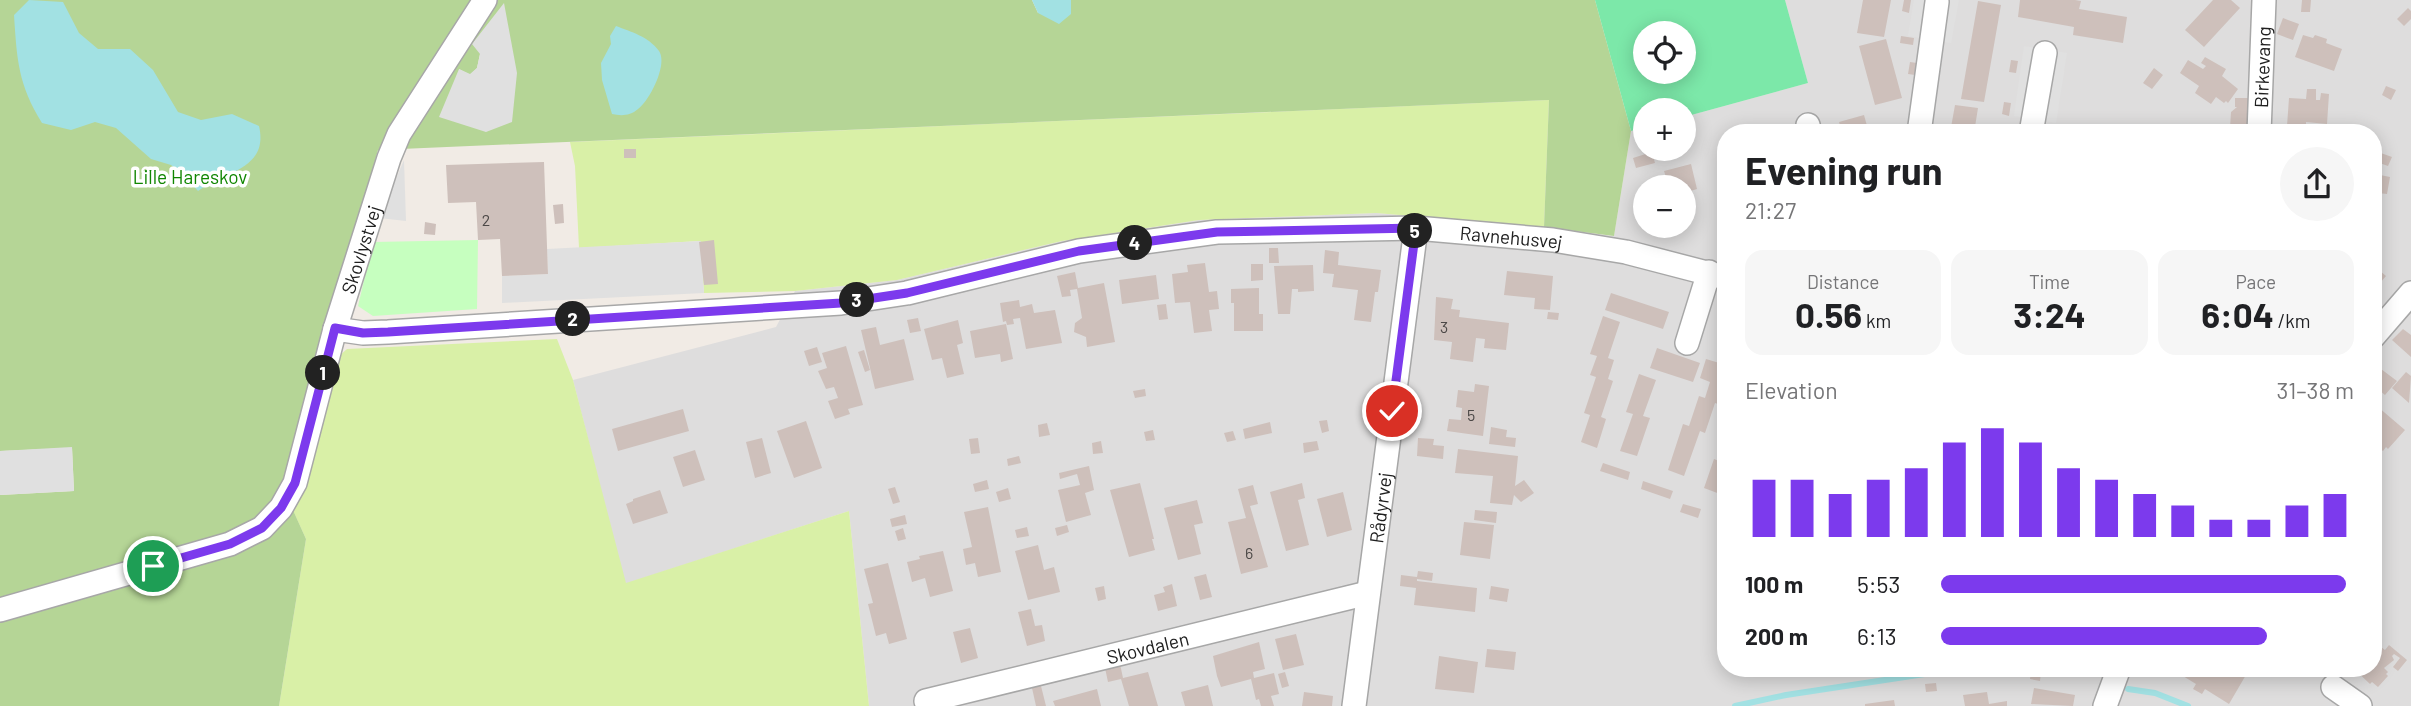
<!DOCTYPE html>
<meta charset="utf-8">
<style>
body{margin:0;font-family:Barlow,sans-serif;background:#f6f6f6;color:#202124;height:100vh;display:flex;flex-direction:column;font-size:26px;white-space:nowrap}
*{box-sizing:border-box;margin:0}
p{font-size:23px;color:#757577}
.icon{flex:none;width:38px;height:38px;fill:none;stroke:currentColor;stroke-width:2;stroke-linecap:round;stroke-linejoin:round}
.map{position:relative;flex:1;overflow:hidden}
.sheet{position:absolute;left:1717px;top:124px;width:665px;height:553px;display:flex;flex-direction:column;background:#fff;border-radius:28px;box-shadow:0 4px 18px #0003}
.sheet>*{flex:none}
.fabs{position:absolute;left:1633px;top:21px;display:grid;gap:14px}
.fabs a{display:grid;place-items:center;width:63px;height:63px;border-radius:50%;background:#fff;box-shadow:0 4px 18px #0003;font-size:35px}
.pin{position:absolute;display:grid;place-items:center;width:60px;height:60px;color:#fff;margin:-30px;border:4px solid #fff;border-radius:50%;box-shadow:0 2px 7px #0007}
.km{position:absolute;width:35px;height:35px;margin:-18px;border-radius:50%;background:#222;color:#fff;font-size:19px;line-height:35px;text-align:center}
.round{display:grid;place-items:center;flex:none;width:74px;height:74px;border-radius:37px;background:#f6f6f6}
.overview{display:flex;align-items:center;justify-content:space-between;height:119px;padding:0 28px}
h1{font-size:38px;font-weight:700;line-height:52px}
.metrics{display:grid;grid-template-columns:repeat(3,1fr);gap:10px;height:119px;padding:7px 28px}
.metrics div{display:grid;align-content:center;border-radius:18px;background:#f6f6f6;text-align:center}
.metrics b{font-size:35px;font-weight:700}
.metrics small{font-size:19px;font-weight:400}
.metrics p{font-size:19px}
.chart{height:196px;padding:14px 28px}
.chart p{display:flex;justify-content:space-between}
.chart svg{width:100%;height:126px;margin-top:7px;stroke:#7c3aed;stroke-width:6}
ul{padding:0 28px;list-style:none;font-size:23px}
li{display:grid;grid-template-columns:112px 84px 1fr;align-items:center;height:52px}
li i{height:18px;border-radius:9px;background:#7c3aed}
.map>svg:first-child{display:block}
.residential{fill:#dedddd;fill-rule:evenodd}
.grass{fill:#d9f0a7}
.forest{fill:#b5d596;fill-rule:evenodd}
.park{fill:#c6ffbf}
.pitch{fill:#7ce8a9;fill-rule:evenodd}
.parking{fill:#e0e0e0}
.water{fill:#a2e1e3}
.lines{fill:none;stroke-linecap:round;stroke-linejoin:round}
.stream{stroke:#a2e1e3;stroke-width:6}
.building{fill:#cec0bb}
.minor-casing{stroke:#a7a7a7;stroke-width:26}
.minor{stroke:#fff;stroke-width:23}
.route-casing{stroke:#fff;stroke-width:14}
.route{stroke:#7c3aed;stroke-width:9}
.labels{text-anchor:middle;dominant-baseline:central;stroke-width:7;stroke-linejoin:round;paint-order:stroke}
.number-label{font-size:16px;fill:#4c4847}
.street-label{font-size:19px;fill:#202020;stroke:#fff}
.park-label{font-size:19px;fill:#108601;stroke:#fff}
</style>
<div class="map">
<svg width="2411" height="706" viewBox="0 0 2411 706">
<rect width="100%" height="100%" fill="#f1ebe5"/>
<path class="residential" d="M1785 0H2411V706H869L849 511 625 584 573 380 776 327 795 291 897 280 1062 241 1199 220 1376 213 1544 227 1614 236 1631 131 1645 127V149H1684V117L1808 83ZM1726 133H2373V668H1726ZM1645 187H1684V226H1645Z"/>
<path class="grass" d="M1549 100 1544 227 1376 213 1199 220 1062 241 897 280 795 291 704 293 700 241 579 248 575 166 570 142Z
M557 339 573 380 626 583 849 511 869 706H279L306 539 291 506 338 357 347 349Z"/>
<path class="forest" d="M0 0H1032L1038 13 1071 14V0H1595L1631 131 1614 236 1544 227 1549 100 378 150 283 488 306 539 279 706H0V495L74 491 72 448 0 451ZM480 54 486 132 459 69 470 75 477 68Z"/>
<path class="park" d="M478 240 477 309 373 316 358 306 373 242Z"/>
<path class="pitch" d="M1595 0H1785L1808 83 1684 117V110H1645V127L1631 131ZM1645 33H1684V72H1645Z"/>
<path class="parking" d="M1914 0H1959L1951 43 1908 36Z
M504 3 517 73 512 122 486 132 439 117 459 69 470 74 477 68 480 54 472 44Z
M2024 46 2067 53 2056 123 2014 116Z
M404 160 406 221 379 218Z
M701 241 704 293 502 303V276L548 274 547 249Z
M72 447 74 491 0 495V451Z"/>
<path class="water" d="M29 0 63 2 79 33 98 49H130L153 70 178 112 201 120 232 114 259 126C269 169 225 172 198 191L183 174 171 165 151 159 116 128 95 122 71 130 42 123C18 84 17 60 14 15Z
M1032 0H1071V14L1059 24 1038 13Z
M616 26C631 32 648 36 659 51 668 64 650 100 638 109 630 116 621 116 612 114L602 80 601 63 611 44 610 36Z"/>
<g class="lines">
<path class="stream" d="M2079 668 2090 673
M2128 689 2155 693 2188 706
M1735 706 1786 695 1964 668"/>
</g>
<path class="building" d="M1863 0H1891L1884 37 1857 33Z
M1904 0H1911L1909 13 1902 11Z
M2020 0H2075L2081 1 2079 9 2127 17 2123 43 2073 35 2074 27 2018 17Z
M2213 0H2231L2240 8 2204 47 2185 30Z
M2302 0H2311L2310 12H2301Z
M1978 1 2001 5 1984 102 1961 99Z
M2408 8 2411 11V19L2404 26 2397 19Z
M2283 18 2299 24 2293 40 2277 34Z
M2303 35 2313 38 2315 35 2327 39 2326 43 2342 49 2334 71 2295 57Z
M1901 36 1914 38 1913 45 1900 43Z
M1886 39 1902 98 1875 105 1859 46Z
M2205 57 2226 69 2222 76 2238 89 2228 103 2226 101 2224 103 2216 97 2211 104 2195 93 2199 86 2180 73 2188 60 2203 69 2206 66 2201 63Z
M2011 60 2018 61 2016 73 2009 72Z
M1910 62 1917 63 1915 75 1908 74Z
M2154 68 2163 75 2152 89 2143 83Z
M2386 86 2396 90 2391 100 2382 95Z
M2307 89H2316V100H2320L2321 93 2329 94 2327 124 2306 122V128L2287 126 2289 98 2306 99Z
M2235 98H2249L2248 133H2219V129L2230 128 2231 112 2237 107H2235Z
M2004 102 2011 103 2009 116 2002 114Z
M1955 105 1978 108 1974 133H1950Z
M1864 115 1869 133H1842L1839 122Z
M624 149H636V158H624Z
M1652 152 1655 163 1636 168 1633 158Z
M2378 152 2392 157 2388 166 2374 161Z
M544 162 548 274 502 276 500 239 478 240 476 202 448 203 446 165Z
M1691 164 1697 189 1684 193V187H1669L1664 171Z
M2380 175 2390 177 2387 194 2378 193Z
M563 204 564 223 555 224 553 205Z
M425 222 436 224 435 235 424 234Z
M714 240 718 284 704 285 699 242Z
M1269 248H1278L1279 263H1269Z
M1325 250 1339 252 1338 265 1381 270 1378 292H1375L1371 322 1354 320 1358 290 1332 287 1334 274 1323 273Z
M2373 260 2381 267 2379 270 2386 276 2373 291Z
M1205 263 1209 292 1217 291 1219 309 1209 310 1212 331 1194 333 1190 302 1175 303 1172 274 1188 272 1187 265Z
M1251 264H1263V280L1251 281Z
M1313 265 1314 291 1298 292V289H1292L1290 314H1278L1274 266Z
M1507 271 1553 276 1550 310 1534 309 1535 298 1504 295Z
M1075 272 1078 288 1104 283 1115 342 1087 347 1086 337 1074 332 1075 323 1082 318 1077 289 1070 290 1071 296 1062 297 1057 276Z
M1156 275 1159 299 1122 304 1119 280Z
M1259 288V314H1263V331H1234V303H1231V289Z
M1611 293 1669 312 1663 329 1605 310Z
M1436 297 1453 299 1451 309 1460 310 1459 317 1509 323 1506 350 1484 348 1485 339 1476 338 1473 362 1450 359 1452 342 1434 340Z
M1019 300 1020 307 1032 304 1034 313 1055 310 1062 343 1026 349 1020 318 1013 319 1014 324 1007 325 1006 321 1003 322 1000 303Z
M1166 304 1168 319 1159 320 1157 305Z
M1548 312 1559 313 1558 320 1547 319Z
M1603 316 1620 322 1608 358 1614 360 1608 379 1613 381 1601 417 1606 419 1597 448 1581 442 1590 415 1584 413 1596 377 1590 375 1597 356 1590 354Z
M918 318 921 331 910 333 907 320Z
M958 320 963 343 957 345 964 374 947 378 942 358 932 360 924 329Z
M1006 324 1013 359 1001 362 1000 354 975 358 970 331Z
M876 327 880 345 904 339 914 380 875 389 861 330Z
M2403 329 2411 335V357L2392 340Z
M846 346 863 405 848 409 850 414 835 419 828 401 838 398 834 387 826 389 818 371 827 368 822 353Z
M817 347 822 362 809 366 804 351Z
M1657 348 1700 363 1693 382 1650 368Z
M864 350 870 370 865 372 858 352Z
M1706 359 1726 365 1723 385 1726 386V392L1721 405 1715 403 1705 433 1700 431 1684 476 1668 470 1683 424 1689 426 1699 396 1705 398 1710 382 1700 378Z
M2381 369 2397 381 2385 395 2373 385V379Z
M2406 372 2411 376 2409 403 2392 388Z
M1639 374 1656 380 1643 416 1650 418 1637 456 1620 451 1633 414 1626 412Z
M1475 384 1489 386 1483 436 1447 431 1449 419 1461 420 1462 408 1456 407 1458 390 1474 392Z
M1145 389 1146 396 1135 398 1133 391Z
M2378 407 2405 430 2388 449 2386 447 2383 451 2377 446 2381 438 2373 431V413Z
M683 409 689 431 618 451 612 429Z
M1327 420 1329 431 1322 433 1319 421Z
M806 421 822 468 794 478 777 431Z
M1270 422 1272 433 1245 439 1243 429Z
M1047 423 1050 435 1039 437 1038 425Z
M1491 427 1507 430 1506 437 1516 438 1515 447 1489 444Z
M1153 430 1155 440 1146 441 1144 432Z
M1233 431 1236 440 1227 442 1224 433Z
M762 438 771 473 755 478 746 442Z
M978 438 980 453 971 454 969 439Z
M1418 438 1434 439 1433 445 1444 446 1443 459 1417 456Z
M1101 441 1103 453 1093 454 1092 443Z
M1317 441 1319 450 1304 453 1303 443Z
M1726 444V479L1720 494 1704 488 1714 459 1719 461Z
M1458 449 1518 456 1515 486 1524 480 1534 493 1521 502 1514 495 1512 505 1490 503 1493 476 1455 473Z
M695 450 705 480 683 487 673 457Z
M1019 456 1021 463 1008 466 1007 459Z
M1603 463 1630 472 1628 480 1600 471Z
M1089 466 1094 490 1085 493 1091 515 1066 522 1058 490 1080 485 1077 474 1060 479 1059 473Z
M987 480 989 489 975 492 973 484Z
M1643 481 1673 491 1670 499 1641 489Z
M1140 483 1154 539H1152L1155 550 1129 557 1110 490Z
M1302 483 1305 498 1298 500 1309 545 1286 551 1270 492Z
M1253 485 1258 504 1250 506 1268 567 1241 574 1228 522 1246 518 1238 489Z
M895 487 900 502 893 504 888 489Z
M1008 488 1011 499 999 502 996 492Z
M660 490 668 513 633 524 626 504 633 501V499Z
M1343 492 1352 530 1327 537 1317 499Z
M1197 500 1203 523 1194 525 1201 554 1178 560 1164 508Z
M1683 504 1701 509 1698 518 1680 512Z
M988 507 1001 572 978 577 975 563 966 565 963 549 972 547 964 512Z
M1475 510 1497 512 1496 523 1474 520Z
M905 515 907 524 892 527 890 519Z
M1464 522 1494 525 1490 559 1460 555Z
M1067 525 1069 532 1057 536 1055 528Z
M1027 527 1029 536 1017 538 1015 530Z
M903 528 906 539 898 541 895 531Z
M1038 545 1044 570 1054 567 1060 592 1028 600 1015 551Z
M943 551 953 591 930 597 925 578 912 582 907 562 920 559 919 556Z
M888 563 907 639 889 644 886 633 876 636 868 604 873 603 864 569Z
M1418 571 1433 573 1432 581 1417 579V581L1477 588 1475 612 1414 605 1416 588 1400 586 1401 575 1417 577Z
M1206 574 1212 597 1200 600 1194 577Z
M1172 584 1177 606 1158 611 1154 595 1165 592 1163 587Z
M1104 586 1106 599 1098 601 1095 588Z
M1491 586 1509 589 1507 602 1489 599Z
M1031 609 1035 626 1042 625 1045 641 1027 646 1018 612Z
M970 628 978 658 961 663 953 632Z
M2373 630 2381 638 2376 643 2385 650 2389 645 2407 660 2398 671 2393 667 2400 658 2394 654 2392 656 2394 660 2384 668 2388 672 2386 674 2388 676 2378 687 2372 682 2370 684 2353 668H2373Z
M1296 634 1304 665 1283 670 1275 639Z
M1259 642 1265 669 1253 672 1254 678 1274 673 1279 694 1271 696 1274 706H1261L1259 699 1256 700 1251 679 1221 687 1217 676 1213 656Z
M1487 649 1516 652 1514 670 1485 667Z
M1439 656 1478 662 1474 693 1435 689Z
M1120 664 1123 678 1148 672 1158 706H1129L1121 679 1108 682 1105 668Z
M2170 668H2250L2229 704 2205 689 2202 694 2193 689 2196 684Z
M2031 670 2041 672 2040 681 2030 679Z
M1285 672 1289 686 1282 688 1278 674Z
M1936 683 1937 691 1926 692 1925 684Z
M1208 685 1213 706H1185L1181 692Z
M1041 686 1046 706H1036L1032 688Z
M2034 688 2075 695 2073 706 2031 704Z
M1097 689 1101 706H1055L1053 701Z
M1304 692 1333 696 1332 706H1302Z
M1987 692 1989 704 2007 701V706H1965L1963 695Z
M1894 700 1895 706H1865V704Z"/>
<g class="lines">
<defs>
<g id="minor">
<path d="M1808 125 1810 133"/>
<path d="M1919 133 1937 2"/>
<path d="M2031 133 2045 53"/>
<path id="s1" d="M2259 133 2264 0"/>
<path id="s2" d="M335 329 363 333 388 332 841 303 907 293 1079 251 1217 232 1416 228 1553 240 1626 252 1726 278"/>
<path d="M2373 337 2411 293"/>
<path d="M1687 343 1709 272"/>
<path id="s3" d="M0 610 230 544 262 528 281 508 295 483 335 329 389 158 399 134 485 0"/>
<path d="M2333 687 2360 706"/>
<path id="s4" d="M926 701 1368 593"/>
<path id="s5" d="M1354 706 1416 228"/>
<path d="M2105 706 2119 668"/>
</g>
</defs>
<use href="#minor" class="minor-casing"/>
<use href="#minor" class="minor"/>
</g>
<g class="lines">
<defs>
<path id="route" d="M153 566 230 544 262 528 281 508 295 483 335 328 363 333 388 332 841 303 907 293 1079 251 1217 232 1416 228 1392 411"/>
</defs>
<use href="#route" class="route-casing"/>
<use href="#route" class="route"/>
</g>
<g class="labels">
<g class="number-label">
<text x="486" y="219">2</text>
<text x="1444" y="326">3</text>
<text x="1471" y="414">5</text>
<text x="1249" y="552">6</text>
</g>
<g class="street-label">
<text stroke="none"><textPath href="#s1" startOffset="66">Birkevang</textPath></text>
<text stroke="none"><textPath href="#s2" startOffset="1185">Ravnehusvej</textPath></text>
<text stroke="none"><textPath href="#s3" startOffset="574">Skovlystvej</textPath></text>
<text stroke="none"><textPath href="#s5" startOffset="200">Rådyrvej</textPath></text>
<text stroke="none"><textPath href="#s4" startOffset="228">Skovdalen</textPath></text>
</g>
<g class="park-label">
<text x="190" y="176">Lille Hareskov</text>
</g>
</g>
</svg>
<div class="fabs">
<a><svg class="icon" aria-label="locate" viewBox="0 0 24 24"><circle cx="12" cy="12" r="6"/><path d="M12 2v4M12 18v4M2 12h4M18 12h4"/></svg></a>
<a>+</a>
<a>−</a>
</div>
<div class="pin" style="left:153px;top:566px;background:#1e9e55"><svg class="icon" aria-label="arrive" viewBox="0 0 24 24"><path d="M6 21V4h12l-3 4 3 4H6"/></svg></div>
<div class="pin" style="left:1392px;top:411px;background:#d93025"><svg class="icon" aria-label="check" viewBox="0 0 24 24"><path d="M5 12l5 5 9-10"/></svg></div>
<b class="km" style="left:323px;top:373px">1</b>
<b class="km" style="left:573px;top:319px">2</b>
<b class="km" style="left:857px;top:300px">3</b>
<b class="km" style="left:1135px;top:243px">4</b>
<b class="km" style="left:1415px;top:231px">5</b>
<section class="sheet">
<div class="overview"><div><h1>Evening run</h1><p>21:27</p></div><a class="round"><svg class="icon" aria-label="share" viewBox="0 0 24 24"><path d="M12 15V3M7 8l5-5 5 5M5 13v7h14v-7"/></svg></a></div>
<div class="metrics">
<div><p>Distance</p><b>0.56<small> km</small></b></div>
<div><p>Time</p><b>3:24</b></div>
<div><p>Pace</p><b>6:04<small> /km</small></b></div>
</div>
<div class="chart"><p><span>Elevation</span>31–38 m</p>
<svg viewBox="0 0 160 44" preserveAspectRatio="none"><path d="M5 44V24M15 44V24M25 44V29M35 44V24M45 44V20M55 44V11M65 44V6M75 44V11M85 44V20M95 44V24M105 44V29M115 44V33M125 44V38M135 44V38M145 44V33M155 44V29"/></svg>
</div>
<ul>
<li><b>100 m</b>5:53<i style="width:98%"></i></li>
<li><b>200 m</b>6:13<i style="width:79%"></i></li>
</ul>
</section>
</div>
